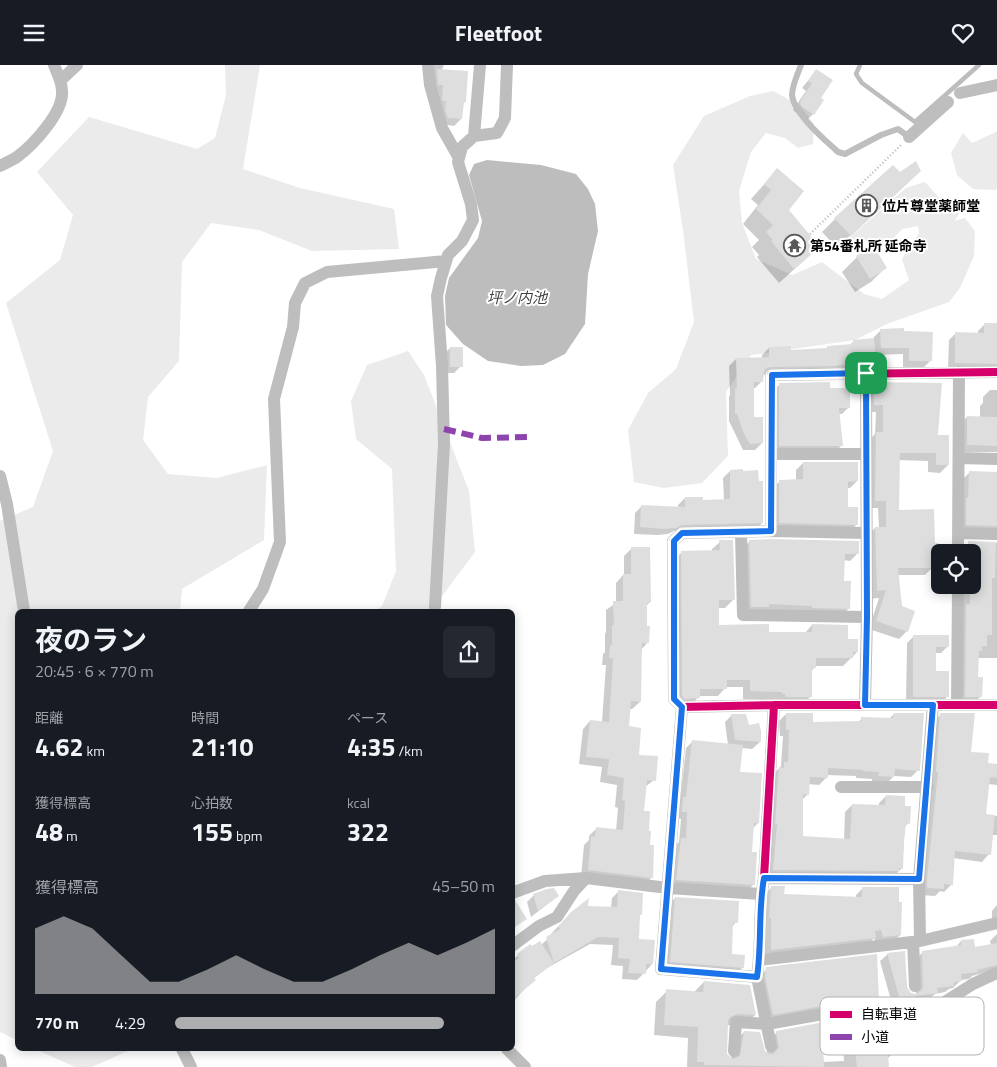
<!DOCTYPE html>
<html lang="ja">
<meta charset="utf-8">
<style>
body{margin:0;font-family:"Titillium Web","Noto Sans JP",sans-serif;background:#242831;color:#f1f3f6;height:100vh;display:flex;flex-direction:column;font-size:19px;white-space:nowrap}
*{box-sizing:border-box;margin:0}
p{font-size:16px;color:#9ea1a6}
.icon{flex:none;width:28px;height:28px;fill:none;stroke:currentColor;stroke-width:2;stroke-linecap:round;stroke-linejoin:round}
.map{position:relative;flex:1;overflow:hidden}
.drawer{position:absolute;left:15px;top:544px;width:500px;height:442px;display:flex;flex-direction:column;background:#171b24;border-radius:8px;box-shadow:0 2px 12px #0003}
.drawer>*{flex:none}
.tools{position:absolute;left:931px;top:479px;display:grid;gap:10px}
.tools a{display:grid;place-items:center;width:50px;height:50px;border-radius:8px;background:#171b24;box-shadow:0 2px 12px #0003;font-size:25px}
.pin{position:absolute;display:grid;place-items:center;width:42px;height:42px;color:#fff;margin:-21px;border-radius:10px;box-shadow:0 2px 8px #0006}
.round{display:grid;place-items:center;flex:none;width:52px;height:52px;border-radius:8px;background:#242831}
.summary{display:flex;align-items:center;justify-content:space-between;height:85px;padding:0 20px}
h1{font-size:28px;font-weight:700;line-height:38px}
.metrics{display:grid;grid-template-columns:repeat(3,1fr);gap:8px;height:85px;padding:5px 20px}
.metrics div{display:grid;align-content:center}
.metrics b{font-size:25px;font-weight:700}
.metrics small{font-size:14px;font-weight:400}
.metrics p{font-size:14px}
.chart{height:140px;padding:10px 20px}
.chart p{display:flex;justify-content:space-between}
.chart svg{width:100%;height:90px;margin-top:5px;fill:#adaeaf;opacity:.7}
ul{padding:0 20px;list-style:none;font-size:16px}
li{display:grid;grid-template-columns:80px 60px 1fr;align-items:center;height:38px}
li i{height:12px;border-radius:6px;background:#adaeaf}
header{display:flex;justify-content:space-between;align-items:center;height:65px;padding:0 20px;background:#171b24;font-size:22px;font-weight:700}
.map>svg:first-child{display:block}
.green{fill:#ebebeb}
.water{fill:#bdbdbd}
.shadow{fill:#0003;fill-rule:evenodd}
.lines{fill:none;stroke-linecap:round;stroke-linejoin:round}
.stream{stroke:#bdbdbd;stroke-width:4.5}
.building{fill:#dedede}
.path{stroke:#b9b9b9;stroke-width:2.5;stroke-dasharray:1 2.5;stroke-linecap:butt}
.lane{stroke:#bebebe;stroke-width:6}
.street{stroke:#bebebe;stroke-width:12}
.quiet{stroke:#8e44ad;stroke-width:6;stroke-dasharray:12 6;stroke-linecap:butt}
.cycleway-casing{stroke:#fff;stroke-width:11}
.cycleway{stroke:#d6006c;stroke-width:8}
.route-casing{stroke:#fff;stroke-width:10}
.route{stroke:#1a73e8;stroke-width:6}
.labels{text-anchor:middle;dominant-baseline:central;stroke-width:4;stroke-linejoin:round;paint-order:stroke}
.poi-label{font-size:14px;font-weight:bold;fill:#000;stroke:#fff;text-anchor:start}
.water-label{font-size:15px;font-style:italic;fill:#424242;stroke:#fff}
.key{fill:#fff;stroke:#b2b2b2;stroke-width:1}
.key-label{font-size:14px;fill:#000}
</style>
<header><svg class="icon" aria-label="menu" viewBox="0 0 24 24"><path d="M4 6h16M4 12h16M4 18h16"/></svg>Fleetfoot<svg class="icon" aria-label="heart" viewBox="0 0 24 24"><path d="M12 20l-8-8c-3-5 5-10 8-4 3-6 11-1 8 4z"/></svg></header>
<div class="map">
<svg width="997" height="1002" viewBox="0 0 997 1002">
<rect width="100%" height="100%" fill="#fff"/>
<path class="green" d="M225 0H260L243 104 300 123 394 144 399 184 312 186 259 165 211 158 182 197 179 296 148 332 143 375 168 409 217 413 267 400 264 475 182 524 180 546H18L17 975 0 967V456L33 442 53 386 6 238 60 195 73 150 37 107 89 52 197 84 215 73 226 30Z
M773 26 799 40 814 59 813 79 798 83 785 73 766 68 751 87 739 126 742 158 756 194 792 210 822 197 864 229 882 234 909 215 902 194 919 168 918 161 902 164 888 179 881 174 852 178 848 174 906 123 925 117 952 147H961L954 156 965 153 975 166 974 191 960 223 949 237 887 259 855 275 751 290 726 327 728 391 702 418 664 423 634 417 628 365 648 328 676 304 694 257 683 165 673 100 704 51 750 31Z
M997 65V123L996 125 973 124 957 110 951 88 963 68 972 78 996 67Z
M408 286 424 310 469 426 475 487 431 546H375L382 541 396 506 392 404 356 374 351 336 367 300Z
M35 984H132L92 1002H75Z"/>
<path class="water" d="M487 95 541 100 576 109 588 124 595 139 598 166 588 209 585 259 565 289 543 300 521 301 488 296 463 279 446 260 445 231 449 213 478 173 482 156 469 110 474 99Z"/>
<path class="shadow" d="M428 0H444L441 6 465 37 463 39 461 54 454 61 441 59Z
M816 6 819 33 813 49 806 56 793 45 806 26 802 23Z
M777 105 787 145 819 182 779 218 757 192 759 190 752 182 759 175 743 159 758 140 751 134Z
M906 119 837 183 822 167 835 154Z
M872 182 886 202 871 217 855 227 842 207 857 192Z
M985 259H997V304L948 305 949 275 956 268 978 269V266Z
M881 265 903 267 931 295 924 302H903V289L874 290 875 295 868 302H857L854 305 762 310V316L755 323H752V353L762 378 755 385H743L729 356V331L730 330 729 301 736 294 762 293V290L769 283 790 286 825 284 828 282 849 281 854 276 874 274V272Z
M450 283 461 301 454 308H444L443 290Z
M875 318 936 371 948 400 940 408 928 407V396L898 395V446L934 479 937 495 933 499V502L925 510H898L900 542 907 566 899 574 869 564 879 533 869 534 867 471 875 463H879L878 443H867L868 376 875 369 876 347H867V326Z
M780 319 849 342 842 349H838L842 380 835 387H773V326Z
M990 325H997V387H960V359L967 352H980V341L983 338V332Z
M803 398 857 416 850 423H847V443L857 459 850 466 773 465V423L780 416 796 415V405Z
M730 406 762 458 755 465 674 466 668 469 657 470 634 469 635 448 642 441 678 443V440L685 433 702 436H724L723 413Z
M970 407 997 408V474L959 467 962 415Z
M750 476 857 489 850 496 843 495 842 518 849 543 842 550 744 549 743 483Z
M720 477 733 535 725 543H718V561L768 568H805L812 560 847 575 857 587 843 601H815L811 607V631L803 639 775 634H743V622H726L718 631H699L691 641H677L674 495 682 487H712V484Z
M969 478H997V593H978L977 613 981 631 974 639H958L963 520H972V488H961V485Z
M631 484 650 537 646 541V562L648 577 641 585 640 637 632 644H629L627 663 638 691 654 715 645 722 643 747 649 781 652 812 644 820 581 812 584 780 589 775V771L597 763 616 766 618 743 615 742 617 720 600 717 602 702 579 699 583 664 590 656 602 657 606 600H602L603 589 605 587V569L606 567V545L616 538V518L624 509V491Z
M914 571 948 581 941 588H935V607L948 631 941 638H906L907 578Z
M786 649 812 658H858L861 654H889L894 649 918 705 911 712 894 711 886 719 872 718V714L856 713V711L827 710 826 713 819 720 808 719V729L802 735 801 772 844 775 845 747 852 740 879 741V738L886 731 904 742 908 758 905 762 902 803 895 810 766 811 772 711 781 701 783 671H780L779 656Z
M941 649 969 688 986 699 997 700V720L988 719 985 750 997 751V770H992L989 789 982 797 953 793 952 819 944 827 940 826 935 831 920 830 934 657Z
M732 650 748 661 760 677 752 684 742 683 739 708 758 758 752 764 750 788 754 819 747 826 670 822 675 781 679 777 681 754 675 753 680 736 686 683 693 676 728 680 725 657Z
M772 822 783 830 856 833V830L863 823 900 870 893 877 876 879 874 873 868 880 765 892 764 830Z
M619 826 639 851 638 875 652 899 644 908 637 915 622 914 623 901 611 900 613 880 590 879 547 903 533 914 512 938V895L530 881 532 883 541 880 552 870 551 869 570 849 587 842 611 843 612 833Z
M534 830 558 831 531 852 527 837Z
M675 833 736 857 732 862 730 890 743 902 736 909 663 903 668 840Z
M997 840V862L992 857V846Z
M997 869V904L972 911 969 914 961 915 953 923 949 924 945 927 935 929 929 934 915 936 917 942 910 949 894 946 880 896 888 889 907 926 911 930 916 929 915 895 922 888 956 882 961 876 974 883 991 880 990 876Z
M767 904 879 960 892 989 887 994 888 1002H687L688 973 654 970 656 937 667 926 694 927 704 917 755 950 744 961 727 960 725 990 731 994 733 978 744 967 767 989 766 978 777 967 831 957 829 952 762 960 756 915ZM822 983H843L844 996 823 997Z"/>
<g class="lines">
<path class="stream" d="M860 0 856 9 862 18 915 57 979 0"/>
</g>
<path class="building" d="M437 4 468 6 466 37H464L462 54 448 53 445 45 446 36H443L442 34 443 20H438Z
M816 4 833 15 821 33 824 35 814 50 801 41 800 37 812 18 808 16Z
M916 96 921 106 851 171 834 153 893 100 900 107Z
M777 103 804 126 789 145 820 182 794 204 771 176 773 175 766 167 773 160 756 144 771 125 764 119Z
M873 180 887 203 870 214 856 191Z
M984 258H997V299L955 298V267L984 268Z
M904 263V266L933 267 932 296H909V283H881L880 264Z
M874 273 876 296 863 295V298L831 301 771 302 766 303 764 306 763 317H754V352H763V378L750 379 744 369 737 349H735V323H737L736 293 769 292V282L791 281V285L827 283V281L853 279V275Z
M450 282H463V302H450Z
M830 317V323H850V343H839L843 381H779V318Z
M874 317 942 318 938 370H949V400H936V388H900L899 445 934 444 935 478H938V496H935V503H898L902 541 915 546 908 567 876 556 886 525 877 526 875 462H886V436H875L876 367H883V340H874Z
M967 351 997 352V381L967 380Z
M803 397H858V416L848 417V442H858V460L779 458V415L803 414Z
M743 404V406L758 405 759 416H763V458L682 460 676 463 664 464 640 462 641 440 685 442V432H703V435L730 434V405Z
M969 406 997 407V461L966 460V433H968Z
M771 474 859 476V489H845L844 516H851L850 544 812 543V541L769 539V542H751L749 475Z
M719 475H733L735 535H719V560L769 559V567H812V559L848 560V574H858V587H853V593H816V603H812V632H785V629H782V627L750 626V615H727V624H700V633L685 634 682 631 681 486 720 485Z
M968 476 996 477 995 513H992V570H987V581H982V586H979L978 612H983L982 632H965L966 539H970V520H972V488H968Z
M631 482H650L651 537 647 538V561H650L649 578H642L641 637 631 636 629 661 641 663 639 690 658 691 656 716 647 715 644 746H650L649 766H651L650 780H654L653 813 588 805 591 771 595 772 596 762 623 765 625 736 622 735 624 713 607 710 609 694 586 692 590 655 609 657 613 593H609L610 580H612V560H614L613 536H623V509H631Z
M913 570H949V582H936V606H949V632H913Z
M786 648H813V657L861 656V652L893 653 894 648H924L920 706 895 704 894 712 878 711 879 707 863 706V705L828 703V713L810 712 809 730 803 729V771L850 774 852 739 885 740 886 730 905 731V741H911L910 759 906 758 904 774 903 804 899 803V806L773 805 777 759H775L779 702 784 703V697H788L789 665H786Z
M940 648H975L971 687 989 688 988 698 997 699V713L990 712 986 749 995 750 991 790 955 786 953 820 944 819V824L927 823V814L938 707H936Z
M731 649H746L749 660 759 658 761 666V677L735 675Z
M692 675 743 680 740 707 762 708 759 758H754L752 787H757L755 820 676 815 681 773H686L687 747H682L683 732H686Z
M771 821H785L784 829 862 832V822H899V837H902L901 870 883 872 881 865 875 866 876 873 771 885V853H769Z
M554 823 559 831 538 846 533 829 547 824Z
M618 825 643 828 642 850H640L639 874 655 875 653 899H646V909L628 908 630 894 618 893 619 873 598 872 554 898 546 872 560 864 558 861 563 857 570 848 589 833 588 841 617 842Z
M675 832 739 836 738 858H733L732 889 745 890 744 903 670 897Z
M515 835 527 854 512 864V836Z
M974 874 975 882 997 878V900L977 905 978 907 961 909 962 916 954 917V921L937 923 938 928 915 931 918 942 901 939 887 888 905 886 907 922 911 928 916 929 922 925 923 921 922 886 961 880V875Z
M540 876 554 898 534 913 536 915 512 935V898L519 893 517 889 530 879 532 881Z
M877 889 880 959 891 958 893 990H888L889 1002H857L853 972 823 973 824 1002 704 1000V997H697L698 962 664 960 666 924 703 927 704 916 750 920 756 950 737 949 730 952 728 956 727 989 733 994 740 991 744 966 760 967 765 986 769 989H773L779 983 776 966 835 955 840 953 842 946 840 941 833 939 773 950 765 912 766 902Z"/>
<g class="lines">
<path class="path" d="M810 169 901 80"/>
<path class="lane" d="M801 0C798 8 792 21 792 30 794 49 824 74 838 87L845 89 881 70 898 64 909 72"/>
<path class="street" d="M428 0 430 20 442 63 459 93
M60 16 77 0
M960 28 997 20
M474 71 497 68 505 53 507 0
M909 72 948 37
M0 101C6 98 12 95 17 92 33 80 64 47 62 26 62 17 57 8 54 0
M997 307 771 310V466L682 468 673 476 674 634 682 642 774 640H997
M771 389H866
M959 393 997 394
M0 411 7 439 24 546
M771 466 866 468
M741 467 743 550 867 552
M958 468 997 469
M958 488 959 307
M435 542 444 379 442 301 437 231 441 213 448 190 462 176 473 155 471 139 458 97 462 82 474 71 480 0
M249 546 263 524 280 477 274 334 293 262 295 238 305 218 327 207 446 196
M865 640 867 552 866 308
M957 640 958 520
M682 642 661 904 757 912C762 879 758 846 764 813L774 640
M841 722H928
M764 813 919 814
M512 828 545 816 586 813
M920 876 919 814 933 640
M913 877 915 921
M512 881 539 861 557 852 574 826 586 813 668 823 761 829
M760 895 920 876 997 858
M757 912 771 981
M924 950 973 919 997 908
M182 984 191 1002
M507 984 525 1002
M734 986 736 957 767 959 834 947
M0 995 1 1002"/>
<path class="quiet" d="M444 364 482 373 530 372"/>
<defs>
<path id="cycleway" d="M997 307 771 310V466L682 468 673 476 674 634 682 642 774 640H997
M682 642 661 904 757 912C762 879 758 846 764 813L774 640"/>
</defs>
<use href="#cycleway" class="cycleway-casing"/>
<use href="#cycleway" class="cycleway"/>
</g>
<g class="lines">
<defs>
<path id="route" d="M866 308 867 552 865 640H933L919 814 764 813C758 846 762 879 757 912L661 904 682 642 674 634V476L682 468 771 466 772 310Z"/>
</defs>
<use href="#route" class="route-casing"/>
<use href="#route" class="route"/>
</g>
<defs>
<symbol id="building-ring" viewBox="-11 -11 22 22"><circle r="9.5" fill="#fff" stroke="#595959" stroke-width="1.5"/><path d="M-4-6H4V6H1V3H-1V6H-4ZM-2.5-4.3h1.7v1.8h-1.7ZM.8-4.3h1.7v1.8H.8ZM-2.5-1h1.7V.8h-1.7ZM.8-1h1.7V.8H.8Z" fill="#595959"/></symbol>
<symbol id="temple-ring" viewBox="-11 -11 22 22"><circle r="9.5" fill="#fff" stroke="#595959" stroke-width="1.5"/><path d="M0-6L5-2H3V0L6.5 2.5H4V6H1.5V3h-3V6H-4V2.5H-6.5L-3 0V-2H-5Z" fill="#595959"/></symbol>
</defs>
<g fill-rule="evenodd">
<use href="#building-ring" x="854" y="128" width="25" height="25"/>
<use href="#temple-ring" x="782" y="168" width="25" height="25"/>
</g>
<g class="labels">
<g class="poi-label">
<text x="882" y="140">位片尊堂薬師堂</text>
<text x="810" y="180">第54番札所 延命寺</text>
</g>
<g class="water-label">
<text x="517" y="232">坪ノ内池</text>
</g>
</g>
<rect x="820" y="932" width="164" height="58" rx="8" class="key"/>
<rect x="830" y="946" width="22" height="7" fill="#d6006c"/>
<rect x="830" y="969" width="22" height="6" fill="#8e44ad"/>
<g class="key-label">
<text x="861" y="954">自転車道</text>
<text x="861" y="977">小道</text>
</g>
</svg>
<div class="tools">
<a><svg class="icon" aria-label="locate" viewBox="0 0 24 24"><circle cx="12" cy="12" r="6"/><path d="M12 2v4M12 18v4M2 12h4M18 12h4"/></svg></a>
</div>
<div class="pin" style="left:866px;top:308px;background:#1e9e55"><svg class="icon" aria-label="arrive" viewBox="0 0 24 24"><path d="M6 21V4h12l-3 4 3 4H6"/></svg></div>
<section class="drawer">
<div class="summary"><div><h1>夜のラン</h1><p>20:45 · 6 × 770 m</p></div><a class="round"><svg class="icon" aria-label="share" viewBox="0 0 24 24"><path d="M12 15V3M7 8l5-5 5 5M5 13v7h14v-7"/></svg></a></div>
<div class="metrics">
<div><p>距離</p><b>4.62<small> km</small></b></div>
<div><p>時間</p><b>21:10</b></div>
<div><p>ペース</p><b>4:35<small> /km</small></b></div>
</div>
<div class="metrics">
<div><p>獲得標高</p><b>48<small> m</small></b></div>
<div><p>心拍数</p><b>155<small> bpm</small></b></div>
<div><p>kcal</p><b>322</b></div>
</div>
<div class="chart"><p><span>獲得標高</span>45–50 m</p>
<svg viewBox="0 0 160 44" preserveAspectRatio="none"><path d="M0 44V12L10 6L20 12L30 25L40 38L50 38L60 32L70 25L80 32L90 38L100 38L110 32L120 25L130 19L140 25L150 19L160 12V44z"/></svg>
</div>
<ul>
<li><b>770 m</b>4:29<i style="width:84%"></i></li>
</ul>
</section>
</div>
